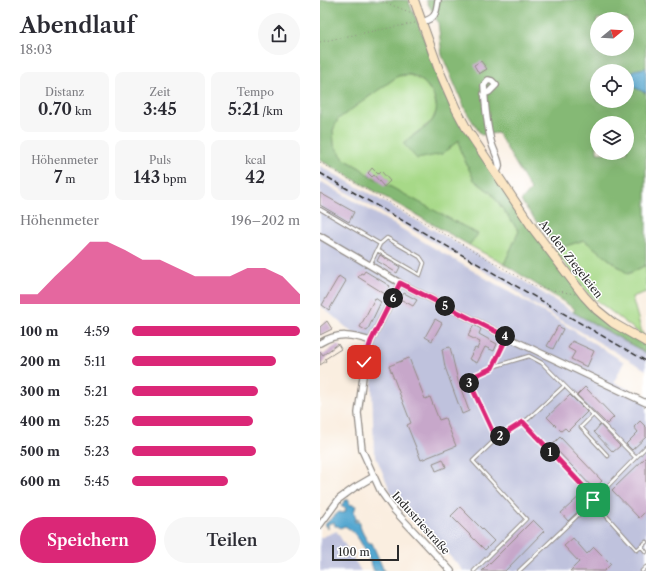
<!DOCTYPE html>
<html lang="de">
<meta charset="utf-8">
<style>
body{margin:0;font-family:"Libre Caslon Text",serif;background:#f7f7f7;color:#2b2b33;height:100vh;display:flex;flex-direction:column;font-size:15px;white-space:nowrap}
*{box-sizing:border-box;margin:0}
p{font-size:13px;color:#7c7c81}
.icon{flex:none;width:22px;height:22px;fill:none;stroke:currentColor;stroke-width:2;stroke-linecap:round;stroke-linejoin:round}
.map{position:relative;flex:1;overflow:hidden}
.panel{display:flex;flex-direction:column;background:#fff;width:320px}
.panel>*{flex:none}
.needle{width:26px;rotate:72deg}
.buttons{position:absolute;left:270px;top:12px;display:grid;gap:8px}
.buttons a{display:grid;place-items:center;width:44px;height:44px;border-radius:50%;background:#fff;box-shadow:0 4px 16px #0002;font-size:20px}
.scale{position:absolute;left:12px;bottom:10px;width:67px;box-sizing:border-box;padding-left:4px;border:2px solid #2b2b2b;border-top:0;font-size:11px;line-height:14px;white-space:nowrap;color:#2b2b2b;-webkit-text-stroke:3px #fff;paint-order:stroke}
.pin{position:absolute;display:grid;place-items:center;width:34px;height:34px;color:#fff;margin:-17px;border-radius:8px;box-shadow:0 2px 6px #0006}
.km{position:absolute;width:20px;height:20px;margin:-10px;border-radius:50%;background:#222;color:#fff;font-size:11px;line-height:20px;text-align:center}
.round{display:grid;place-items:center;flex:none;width:42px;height:42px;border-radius:21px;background:#f7f7f7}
.summary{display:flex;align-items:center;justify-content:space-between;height:68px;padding:0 20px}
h1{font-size:22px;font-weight:600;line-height:30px}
.metrics{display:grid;grid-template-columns:repeat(3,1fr);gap:6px;height:68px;padding:4px 20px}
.metrics div{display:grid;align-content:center;border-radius:8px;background:#f7f7f7;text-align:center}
.metrics b{font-size:17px;font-weight:600}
.metrics small{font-size:11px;font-weight:400}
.metrics p{font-size:11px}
.chart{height:112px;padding:8px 20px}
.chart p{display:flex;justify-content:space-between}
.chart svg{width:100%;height:72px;margin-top:4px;fill:#db2777;opacity:.7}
.cta{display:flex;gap:8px;margin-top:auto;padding:8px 20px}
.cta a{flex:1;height:46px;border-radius:24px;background:#db2777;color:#fff;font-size:16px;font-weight:600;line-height:46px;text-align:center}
.cta a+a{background:#f7f7f7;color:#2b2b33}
ul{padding:0 20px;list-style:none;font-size:13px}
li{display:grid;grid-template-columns:64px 48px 1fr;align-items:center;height:30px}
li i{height:10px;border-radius:5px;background:#db2777}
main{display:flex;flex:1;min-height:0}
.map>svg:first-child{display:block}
.industrial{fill:#bfc2dd}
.green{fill:#a7d988;stroke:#69825a}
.forest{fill:#85b974;stroke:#587250;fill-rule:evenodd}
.water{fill:#55a7d0;stroke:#40697e}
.building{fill:#c7a7ca}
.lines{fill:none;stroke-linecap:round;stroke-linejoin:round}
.lane-casing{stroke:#928c86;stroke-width:4.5}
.street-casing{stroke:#928c86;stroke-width:8}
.secondary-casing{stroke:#928c86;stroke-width:10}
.path{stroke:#928c86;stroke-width:1;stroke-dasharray:1 3;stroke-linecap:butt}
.lane{stroke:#fff;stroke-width:2.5}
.street{stroke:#fff;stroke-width:5.5}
.secondary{stroke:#fbe6c4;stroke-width:8}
.rail{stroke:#2b2b2b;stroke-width:1.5;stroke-dasharray:6 3;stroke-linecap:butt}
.route-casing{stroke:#fff;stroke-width:8}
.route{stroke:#db2777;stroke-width:5}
.labels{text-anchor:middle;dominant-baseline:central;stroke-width:3;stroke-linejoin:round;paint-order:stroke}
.street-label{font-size:11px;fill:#2b2b2b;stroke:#fff}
</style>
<main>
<section class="panel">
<div class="summary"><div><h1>Abendlauf</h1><p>18:03</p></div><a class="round"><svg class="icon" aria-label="share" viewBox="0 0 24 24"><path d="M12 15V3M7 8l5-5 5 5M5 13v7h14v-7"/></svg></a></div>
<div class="metrics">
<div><p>Distanz</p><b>0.70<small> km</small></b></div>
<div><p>Zeit</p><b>3:45</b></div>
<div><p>Tempo</p><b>5:21<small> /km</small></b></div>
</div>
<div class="metrics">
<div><p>Höhenmeter</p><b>7<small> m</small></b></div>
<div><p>Puls</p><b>143<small> bpm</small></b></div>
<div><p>kcal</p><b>42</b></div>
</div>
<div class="chart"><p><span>Höhenmeter</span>196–202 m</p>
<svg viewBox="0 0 160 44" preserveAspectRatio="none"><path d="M0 44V38L10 38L20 27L30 17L40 6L50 6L60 11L70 17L80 17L90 22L100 27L110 27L120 27L130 22L140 22L150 27L160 38V44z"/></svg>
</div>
<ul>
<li><b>100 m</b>4:59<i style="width:100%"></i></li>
<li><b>200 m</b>5:11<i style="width:86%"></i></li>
<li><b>300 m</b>5:21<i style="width:75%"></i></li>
<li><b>400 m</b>5:25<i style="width:72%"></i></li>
<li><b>500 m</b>5:23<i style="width:74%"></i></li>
<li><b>600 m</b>5:45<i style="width:57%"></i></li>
</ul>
<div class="cta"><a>Speichern</a><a>Teilen</a></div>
</section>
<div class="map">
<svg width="326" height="571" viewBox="0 0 326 571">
<rect width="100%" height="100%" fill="#fff"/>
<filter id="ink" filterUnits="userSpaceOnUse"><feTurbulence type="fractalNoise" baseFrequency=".025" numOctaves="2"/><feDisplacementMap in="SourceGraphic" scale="8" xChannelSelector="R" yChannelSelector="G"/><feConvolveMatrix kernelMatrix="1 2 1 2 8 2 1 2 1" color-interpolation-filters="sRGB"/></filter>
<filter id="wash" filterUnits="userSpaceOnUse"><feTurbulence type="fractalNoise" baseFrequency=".012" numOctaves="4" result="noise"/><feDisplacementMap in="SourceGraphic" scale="16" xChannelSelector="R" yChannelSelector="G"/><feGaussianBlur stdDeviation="0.9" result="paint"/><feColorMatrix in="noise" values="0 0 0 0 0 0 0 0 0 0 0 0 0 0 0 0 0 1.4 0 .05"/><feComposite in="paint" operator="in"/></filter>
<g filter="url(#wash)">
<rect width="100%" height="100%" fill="#faeee0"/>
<path class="industrial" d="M0 166 197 277 253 312 326 353V370L205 299 192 287 0 177Z
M0 181 235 319 304 362 294 382 326 398V571H144L73 497 54 452 52 385 55 342 33 333 0 305Z
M17 531V532L41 571H0V538Z"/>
<path class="green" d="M90 75 104 82 113 94 117 109 112 121 84 142 122 154 139 140 141 152 154 180 171 193 199 231 184 264 149 245 157 235 47 174 40 168 24 159 14 145 13 130 18 119 78 76Z
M264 240 308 274 326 265V292L312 297 323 336 267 293 235 251 237 249Z"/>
<path class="forest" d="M0 0H88L101 30 122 89 196 208 272 308 326 344V353L253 312 255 309 184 264 199 231 171 193 154 180 141 152 139 140 122 154 97 159 83 143C91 136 105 129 111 122 125 106 109 80 91 75 87 74 82 75 78 76L18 119 13 130 14 145 24 159 40 168 47 174 158 234 149 245 0 160Z
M106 0H326V68L314 70 307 82V71H277V101H307V84L326 93V265L308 274 264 240 237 249 201 201 211 190 178 133 161 135 146 111 122 55 118 22ZM277 19H307V49H277ZM277 123H307V153H277Z"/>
<path class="water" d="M326 68V93L307 84 314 70Z
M25 500H29V504L36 506 34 512 36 519 39 520H34L35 522H38L40 523C39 528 46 539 49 543H52L64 571H54C46 554 41 535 25 526L20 528 18 526H15L14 522 8 524V529L7 526 4 525 19 512 23 513 25 512 26 508 22 507 21 506Z"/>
<g id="blocks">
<path class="building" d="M161 61 167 69 159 74 154 65Z
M52 168 58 174 61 171 70 181 64 187 54 175 52 177 48 173Z
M0 193 34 212 29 222 0 205Z
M60 255 80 267 77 273 57 261Z
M45 271 70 286 65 294 38 277 41 273 43 274Z
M19 276 26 281 9 310 2 305Z
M84 293 97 300 93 306 80 299Z
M55 298 61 302 47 331 40 327Z
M115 319 122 323 112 341 105 337Z
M7 321 12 329 0 335V327Z
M154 325 161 329 159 334 177 344 174 351 165 347 157 363 149 359 155 348 157 349 160 342 148 336Z
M238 326 243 329 233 349 227 346Z
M252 341 274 351 267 367 251 359 255 352 248 348Z
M18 344 21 349 5 359 6 361 0 365V351L3 355Z
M130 347 138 381 149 411 142 414 125 367 122 349Z
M89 358 105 399 110 397 119 420 125 418 136 446 101 460 87 425 91 423 69 366Z
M265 387 294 417 287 424 257 395Z
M250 395 267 412 248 431 245 428 241 431 227 417Z
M320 421 326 427V437L312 450 306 444 318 432 314 427Z
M280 425 300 446 293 452 274 432Z
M240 437 282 481 274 489 232 445Z
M326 457V511L319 518 292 490Z
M123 459 126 467 116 471 113 463Z
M261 495 268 502 248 521 241 513Z
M140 507 174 541 165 550 131 516Z
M213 520 224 531 185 571H162Z
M253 538 267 554 274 547 291 564 284 571H250L259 562 244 546Z"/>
</g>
</g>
<g filter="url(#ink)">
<use href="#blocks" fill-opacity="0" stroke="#928c86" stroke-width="1"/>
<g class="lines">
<defs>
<path id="lane" d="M0 209 60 244 50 265
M57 250 100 275 104 263 100 257 67 238 60 244
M172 367 187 338
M273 415 261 427 288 456
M203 422 275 499
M176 439 148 379 172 367 209 356 222 363 315 457
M273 501 317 550 326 542
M321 546 326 552
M154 571 206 519 153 461 176 439 208 419 244 386
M199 571 275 499 326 447
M322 571 326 567"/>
<path id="street" d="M102 22C116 18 116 14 118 0
M164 94 169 92 176 85 172 81 168 80 164 85C165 104 166 122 171 141 173 149 178 157 179 164 180 168 178 170 176 173
M0 236 80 283 187 337 326 403
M80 283 51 341 45 362 38 413 42 450 61 492 74 510 131 571
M0 343C18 332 32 335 51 341
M0 525 19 499 34 488 53 477"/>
<path id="secondary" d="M94 0 119 70 136 109 148 131 214 230 264 296 277 310 293 323 326 342"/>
</defs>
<use href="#lane" class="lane-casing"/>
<use href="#street" class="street-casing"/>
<use href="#secondary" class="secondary-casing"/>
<path class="path" d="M59 0 92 13
M0 42 23 37 95 23
M0 162 216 287 255 294"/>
<use href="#lane" class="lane"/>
<use href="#street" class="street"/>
<use href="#secondary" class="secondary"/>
<path class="rail" d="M0 173 326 361"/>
</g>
</g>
<g class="lines" filter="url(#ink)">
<defs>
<path id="route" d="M44 362 51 341 80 283 187 337 172 368 148 379 176 439 203 422 275 499 273 500"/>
</defs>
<use href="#route" class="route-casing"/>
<use href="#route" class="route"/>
</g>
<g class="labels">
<g class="street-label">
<text transform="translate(251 259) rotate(52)">An den Ziegeleien</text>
<text transform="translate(101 523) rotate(48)">Industriestraße</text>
</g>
</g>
</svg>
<div class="buttons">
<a><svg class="needle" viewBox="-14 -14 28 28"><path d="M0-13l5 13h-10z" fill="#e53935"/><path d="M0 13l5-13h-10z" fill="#7c7c81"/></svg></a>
<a><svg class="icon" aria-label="locate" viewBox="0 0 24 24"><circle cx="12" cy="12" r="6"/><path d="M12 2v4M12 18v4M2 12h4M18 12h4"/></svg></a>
<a><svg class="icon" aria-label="layers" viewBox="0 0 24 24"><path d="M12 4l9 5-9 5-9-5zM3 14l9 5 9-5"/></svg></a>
</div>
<div class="scale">100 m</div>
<div class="pin" style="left:273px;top:500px;background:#1e9e55"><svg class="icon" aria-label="arrive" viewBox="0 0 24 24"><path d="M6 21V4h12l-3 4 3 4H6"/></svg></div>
<div class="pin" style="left:44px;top:362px;background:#d93025"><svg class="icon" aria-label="check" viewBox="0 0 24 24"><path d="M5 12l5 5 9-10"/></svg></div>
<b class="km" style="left:230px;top:452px">1</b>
<b class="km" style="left:180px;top:436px">2</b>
<b class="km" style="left:149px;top:383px">3</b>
<b class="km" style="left:185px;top:336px">4</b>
<b class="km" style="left:125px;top:306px">5</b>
<b class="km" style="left:73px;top:298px">6</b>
</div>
</main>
